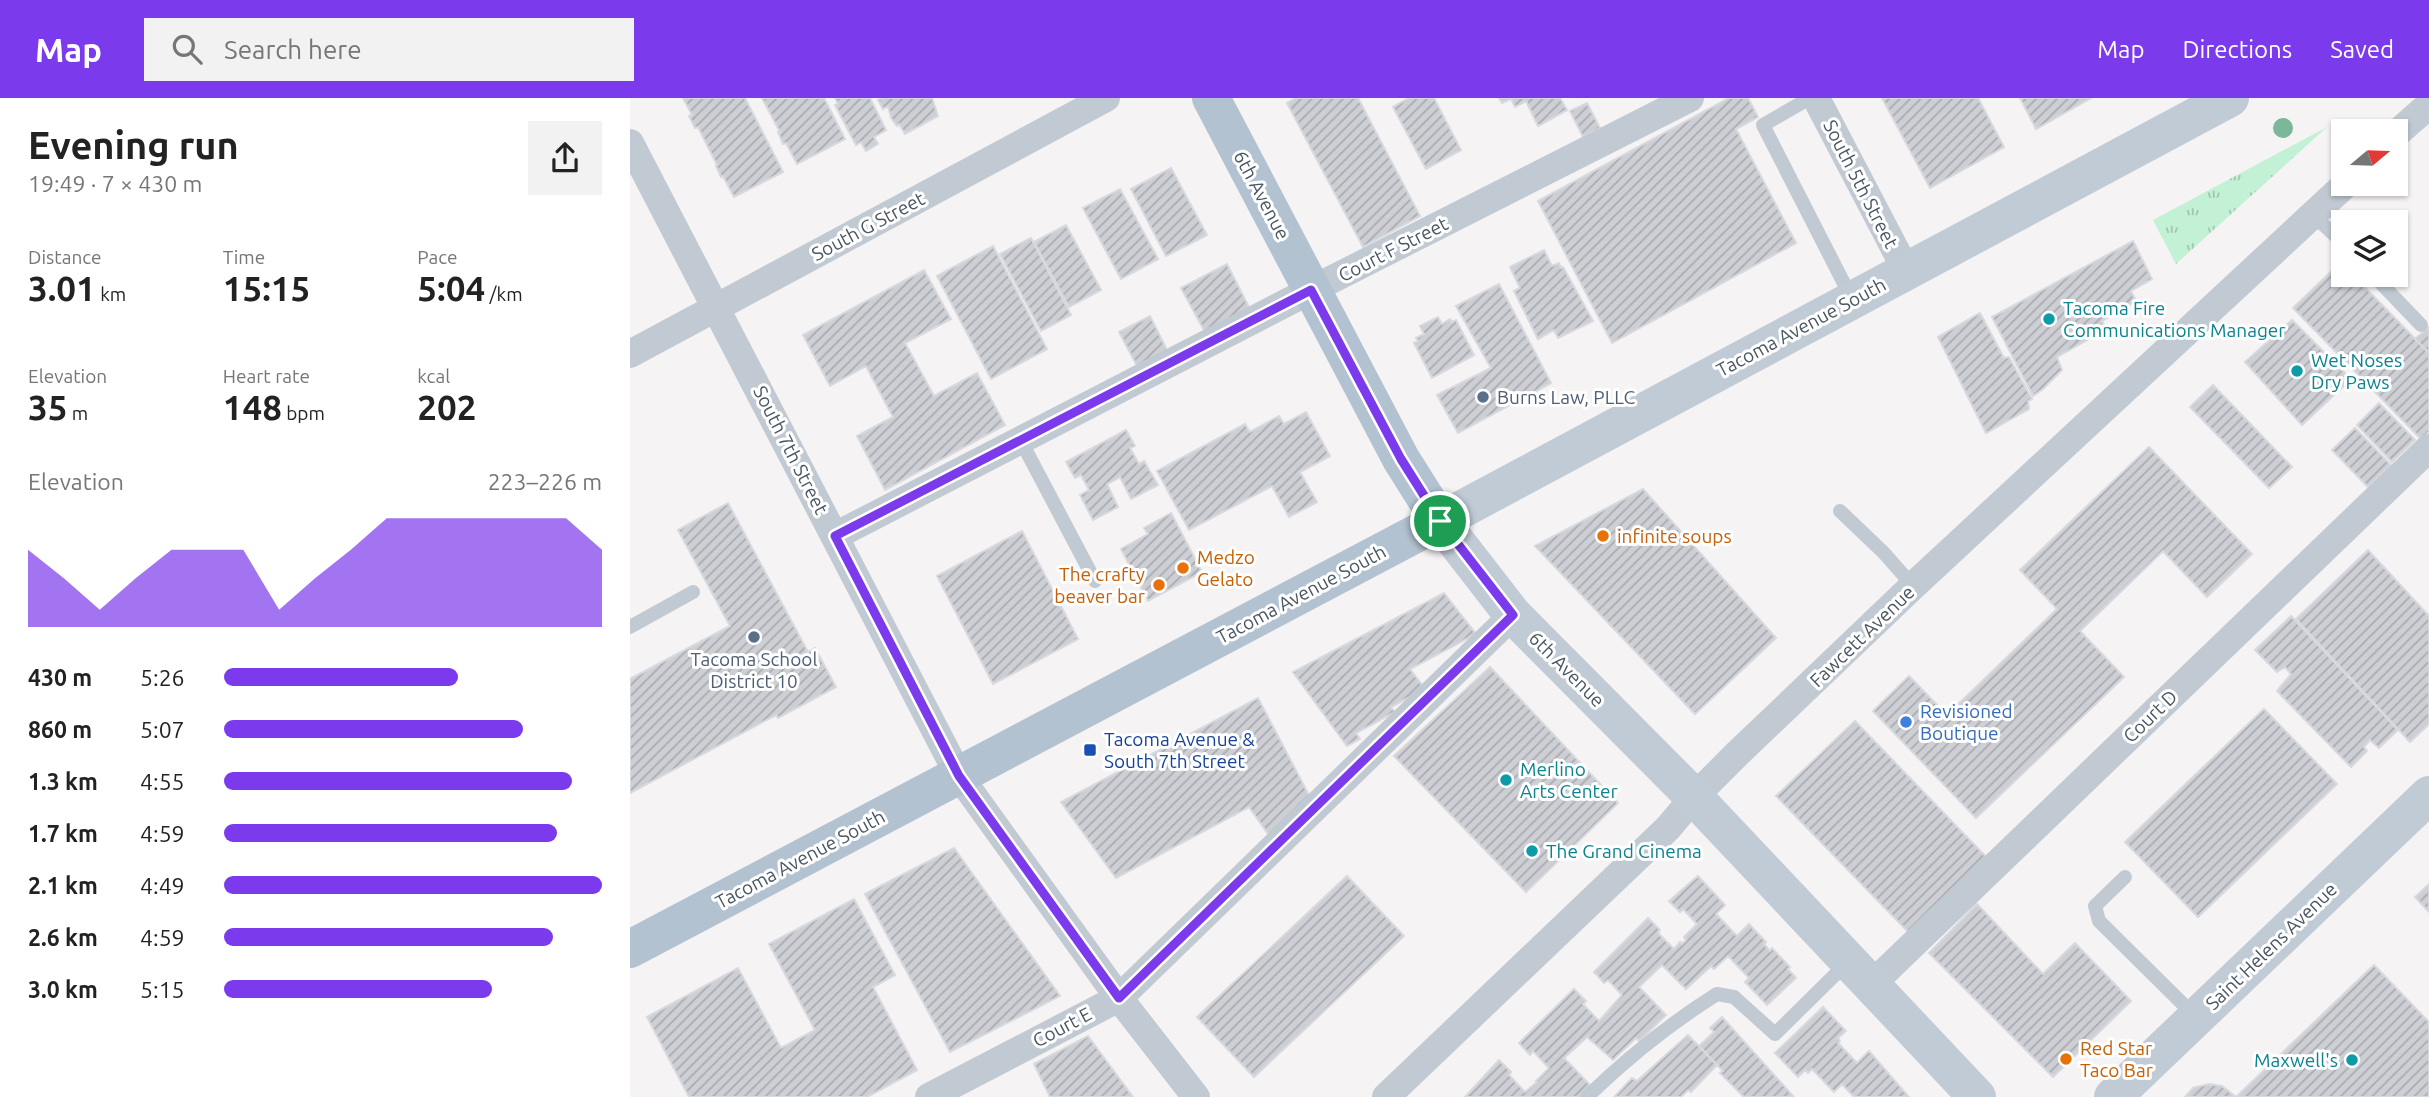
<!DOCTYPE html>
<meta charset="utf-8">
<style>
body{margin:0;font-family:Ubuntu,sans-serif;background:#f2f2f2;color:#222;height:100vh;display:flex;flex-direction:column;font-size:26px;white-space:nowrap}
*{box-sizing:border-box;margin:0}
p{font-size:23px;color:#767676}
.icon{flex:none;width:38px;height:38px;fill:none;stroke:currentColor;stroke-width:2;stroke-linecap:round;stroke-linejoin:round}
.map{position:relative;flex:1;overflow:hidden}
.panel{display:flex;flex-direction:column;background:#fff;width:630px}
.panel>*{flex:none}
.needle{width:46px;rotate:71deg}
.tools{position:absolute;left:1701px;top:21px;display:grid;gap:14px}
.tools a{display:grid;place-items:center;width:77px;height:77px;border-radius:0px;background:#fff;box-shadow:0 2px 5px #0004;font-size:35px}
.pin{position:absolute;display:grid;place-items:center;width:60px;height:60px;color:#fff;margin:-30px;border:4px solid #fff;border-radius:50%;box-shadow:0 2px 7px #0007}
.round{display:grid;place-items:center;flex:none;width:74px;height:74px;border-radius:0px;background:#f2f2f2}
.overview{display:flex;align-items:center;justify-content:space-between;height:119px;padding:0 28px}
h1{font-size:38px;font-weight:700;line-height:52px}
.metrics{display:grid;grid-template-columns:repeat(3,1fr);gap:10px;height:119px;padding:7px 28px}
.metrics div{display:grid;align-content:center}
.metrics b{font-size:35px;font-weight:700}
.metrics small{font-size:19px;font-weight:400}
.metrics p{font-size:19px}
.chart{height:196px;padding:14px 28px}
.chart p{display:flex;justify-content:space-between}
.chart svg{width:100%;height:126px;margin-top:7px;fill:#7c3aed;opacity:.7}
ul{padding:0 28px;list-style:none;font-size:23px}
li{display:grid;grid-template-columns:112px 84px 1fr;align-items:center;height:52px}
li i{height:18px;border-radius:9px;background:#7c3aed}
header{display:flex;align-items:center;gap:42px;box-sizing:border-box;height:98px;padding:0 35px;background:#7c3aed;color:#fff}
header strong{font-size:33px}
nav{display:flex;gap:38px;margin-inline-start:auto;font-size:24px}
.search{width:490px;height:63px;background:#f2f2f2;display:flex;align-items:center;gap:18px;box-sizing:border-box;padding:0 24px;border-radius:0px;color:#767676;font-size:26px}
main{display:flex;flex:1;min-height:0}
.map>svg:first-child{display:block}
.grass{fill:url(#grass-tufts)}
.building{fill:url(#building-hatch);stroke:#d7d9de;stroke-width:2}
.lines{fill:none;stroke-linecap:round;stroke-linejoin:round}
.lane{stroke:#c1cad2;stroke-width:14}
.street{stroke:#c1cad2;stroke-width:28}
.secondary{stroke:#c1cbd6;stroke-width:38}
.primary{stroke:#b3c2d1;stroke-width:38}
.tree{fill:#7bb799}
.route-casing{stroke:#fff;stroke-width:14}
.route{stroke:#7c3aed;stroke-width:9}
.culture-dot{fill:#0f9aa8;stroke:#fff;stroke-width:2.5}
.service-dot{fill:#5c6f8a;stroke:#fff;stroke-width:2.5}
.food-dot{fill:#e8710a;stroke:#fff;stroke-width:2.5}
.shop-dot{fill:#3f7fe0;stroke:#fff;stroke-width:2.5}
.transit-dot{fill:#1a4fb4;stroke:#fff;stroke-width:2.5}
.labels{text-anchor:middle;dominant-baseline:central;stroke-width:6;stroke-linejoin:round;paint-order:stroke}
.street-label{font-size:19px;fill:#4a5661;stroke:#fff}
.culture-label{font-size:19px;fill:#0d838f;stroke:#fff;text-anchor:start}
.service-label{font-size:19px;fill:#4e5e75;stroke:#fff;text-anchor:start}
.food-label{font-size:19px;fill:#c56008;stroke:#fff;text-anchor:start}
.shop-label{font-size:19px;fill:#366cbe;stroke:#fff;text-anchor:start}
.transit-label{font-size:19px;fill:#164399;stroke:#fff;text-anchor:start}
</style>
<header>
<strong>Map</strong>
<div class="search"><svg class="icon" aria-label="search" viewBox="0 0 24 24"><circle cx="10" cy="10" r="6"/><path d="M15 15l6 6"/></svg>Search here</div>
<nav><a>Map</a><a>Directions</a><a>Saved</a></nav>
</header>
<main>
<section class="panel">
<div class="overview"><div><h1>Evening run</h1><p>19:49 · 7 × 430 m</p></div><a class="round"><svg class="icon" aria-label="share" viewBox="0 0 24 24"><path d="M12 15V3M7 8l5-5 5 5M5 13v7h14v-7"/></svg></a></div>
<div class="metrics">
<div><p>Distance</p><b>3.01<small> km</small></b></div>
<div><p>Time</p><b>15:15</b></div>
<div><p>Pace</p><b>5:04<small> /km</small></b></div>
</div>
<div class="metrics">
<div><p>Elevation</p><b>35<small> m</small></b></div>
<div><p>Heart rate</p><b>148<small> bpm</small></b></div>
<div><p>kcal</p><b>202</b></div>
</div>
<div class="chart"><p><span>Elevation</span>223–226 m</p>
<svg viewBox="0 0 160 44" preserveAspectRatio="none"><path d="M0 44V17L10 27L20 38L30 27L40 17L50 17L60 17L70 38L80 27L90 17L100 6L110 6L120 6L130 6L140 6L150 6L160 17V44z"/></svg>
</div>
<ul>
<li><b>430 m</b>5:26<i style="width:62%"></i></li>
<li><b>860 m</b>5:07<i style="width:79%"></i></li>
<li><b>1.3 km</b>4:55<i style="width:92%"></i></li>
<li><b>1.7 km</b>4:59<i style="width:88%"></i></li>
<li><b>2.1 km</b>4:49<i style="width:100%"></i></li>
<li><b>2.6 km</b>4:59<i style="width:87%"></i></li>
<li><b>3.0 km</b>5:15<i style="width:71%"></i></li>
</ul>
</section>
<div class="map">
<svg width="1799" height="999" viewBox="0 0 1799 999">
<defs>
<pattern id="grass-tufts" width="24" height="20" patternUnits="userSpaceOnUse" patternTransform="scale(1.75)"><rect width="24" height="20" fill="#c3f1d5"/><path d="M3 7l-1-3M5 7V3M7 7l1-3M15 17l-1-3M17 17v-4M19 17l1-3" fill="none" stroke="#a0c6b0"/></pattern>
<pattern id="building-hatch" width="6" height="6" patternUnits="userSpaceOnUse" patternTransform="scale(1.75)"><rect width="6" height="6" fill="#cdcfd5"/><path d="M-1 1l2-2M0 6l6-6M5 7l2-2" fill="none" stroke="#a8abb0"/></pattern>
</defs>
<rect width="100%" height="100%" fill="#f5f3f3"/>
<path class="grass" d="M1697 29 1546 166 1523 122Z"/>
<path class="building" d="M53 0H115L153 74 104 99 93 78 91 79 86 68 87 67 68 29 65 30 59 18 62 17Z
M132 0H194L215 41 167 66 156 45 153 46 148 34H150Z
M205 0H240L256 32 244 39 248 46 236 53 231 44 226 47 205 7 208 6Z
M253 0H302L308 18 275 36 269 26 267 28 261 20 258 8 253 11 248 2Z
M666 0H728L790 118 733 149 657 5Z
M779 0H804L831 52 796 71 763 9Z
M869 0H930L937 12 908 28 896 3 885 9 881 1 872 5Z
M1099 0H1118L1128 19 1106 31 1166 145 982 245 908 103Z
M1252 0H1348L1374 49 1300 90Z
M1390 0H1461L1406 31Z
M957 5 970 30 953 39 940 13Z
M541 70 577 137 536 158 501 91Z
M490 91 528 161 491 181 453 110Z
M436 127 471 192 439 209 404 144Z
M401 140 441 217 411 233 370 156Z
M1503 143 1522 181 1501 193 1506 203 1472 223 1477 231 1427 259 1432 272 1413 291 1403 298 1362 219Z
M363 148 417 251 361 281 307 178Z
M914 152 922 168 929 165 931 170 933 169 963 223 928 240 924 232 908 241 884 193 890 190 880 169Z
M1711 164 1713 167V177H1723L1799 255V334L1791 341 1663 210Z
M597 166 622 215 577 238 551 190Z
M294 172 321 221 275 245 304 298 347 275 375 327 255 392 227 338 263 319 236 268 200 288 173 237Z
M869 186 921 285 828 335 807 297 861 270 826 208Z
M1350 215 1374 260 1379 259 1402 301 1398 303 1399 311 1356 335 1308 239Z
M520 218 537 252 507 268 489 234Z
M808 219 812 226 820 221 822 224 826 222 844 257 802 280 784 245 788 243 786 240 794 236 790 228Z
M1662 222 1721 281 1672 327 1615 264Z
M1799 229V253L1798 254 1785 241Z
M1583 287 1662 369 1639 390 1560 309Z
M1749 305 1785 342 1762 364 1727 327Z
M676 314 700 358 670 374 687 404 659 419 642 388 559 432 527 373 615 326 620 334 649 318 654 326Z
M1725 330 1761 367 1738 389 1702 352Z
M496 332 505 348 500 350 509 366 514 363 528 387 501 401 490 379 477 386 488 409 463 422 450 397 459 392 451 377 445 380 436 364Z
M1519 349 1622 456 1577 499 1533 453 1450 533 1494 579 1346 720 1243 613 1279 578 1317 617 1427 511 1390 472Z
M1013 391 1146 540 1065 616 905 448Z
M98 405 178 554 185 550 206 589 148 620 146 617 0 695V581L100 528 48 432Z
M541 415 572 474 518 503 491 451 518 436 514 430Z
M392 433 448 541 363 586 307 478Z
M1738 452 1799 518V626L1780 644 1666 521Z
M814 495 846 536 780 571 795 591 761 609 765 614 726 635 730 641 717 648 663 574Z
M1661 518 1768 632 1749 650 1740 642 1734 649 1737 653 1721 669 1647 593 1661 576 1655 569 1647 574 1625 552Z
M860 569 988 705 896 794 764 658Z
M628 600 682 703 643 743 619 709 486 780 431 704Z
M1634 611 1707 686 1568 819 1495 744Z
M1225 623 1364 767 1286 842 1146 698Z
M324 750 430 898 320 954 235 796Z
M717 778 774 838 624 979 567 919Z
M1068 778 1095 807 1086 816 1107 838 1119 826 1136 844 1134 846 1140 853 1142 850 1160 869 1158 871 1166 880 1137 907 1115 884 1119 880 1098 858 1084 871 1081 868 1056 891 1032 867 1009 889 1036 917 1009 943 1006 940 983 962 957 939 934 960 961 988 950 999H835L869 962 881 974 879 977 895 994 907 984 906 983 919 970 903 953 900 957 889 945 944 891 956 903 953 906 969 923 992 897 978 882 974 885 964 874 1018 820 1030 832 1028 835 1044 851 1050 844 1052 846 1056 842 1054 839 1067 826 1053 811 1050 814 1039 803Z
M1799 786V814L1785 799Z
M224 801 265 877 243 889 287 972 237 999H59L17 919 108 870 151 950 185 932 139 846Z
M1347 806 1413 876 1445 845 1501 903 1423 979 1299 855Z
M1744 867 1799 924V999H1606Z
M1193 909 1216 933 1208 940 1210 943 1208 945 1227 965 1239 953 1279 999H1224L1212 986 1204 994 1182 971 1178 975 1175 972 1168 979 1145 955Z
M1092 919 1164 999H1114L1090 975 1093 973 1069 948 1084 934 1080 930Z
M1058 937 1087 967 1061 994 1058 992 1051 999H984L1002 980 1007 983Z
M458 938 503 999H420L404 966Z
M1579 986 1592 988 1606 999H1555L1563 990Z"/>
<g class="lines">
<path class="lane" d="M1180 0 1133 27 1222 201
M1683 117 1713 145
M1743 177 1791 227
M391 343 465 483
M1210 413 1254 455 1283 488
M0 529 63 494
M1495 779 1465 808 1469 823 1565 918
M957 999C996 961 1041 925 1087 896L1104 899 1145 936 1218 864"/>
<path class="street" d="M1186 0 1276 172
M1766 36 1799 7
M0 45 329 678 489 900 566 999
M0 256 476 0
M205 438 681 192 1060 0
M1241 887 1799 350
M299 999 489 900 883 517
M756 999 1038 730 1064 699 1106 657 1283 488 1716 86"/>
<path class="secondary" d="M1347 999 1064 699 883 517 810 423 1600 0
M1483 999 1799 697"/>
<path class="primary" d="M0 851 810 423 771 361 581 0"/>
</g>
<circle class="tree" cx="1653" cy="30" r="10"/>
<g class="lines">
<defs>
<path id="route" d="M681 192 771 361 810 423 883 517 489 900 329 678 205 438Z"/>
</defs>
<use href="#route" class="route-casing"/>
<use href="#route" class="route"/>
</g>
<g class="culture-dot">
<circle cx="1419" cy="221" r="7"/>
<circle cx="1667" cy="273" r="7"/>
<circle cx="876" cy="682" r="7"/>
<circle cx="902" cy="753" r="7"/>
<circle cx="1722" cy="962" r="7"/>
</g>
<g class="service-dot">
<circle cx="853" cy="299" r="7"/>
<circle cx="124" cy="539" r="7"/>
</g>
<g class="food-dot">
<circle cx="973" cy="438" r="7"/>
<circle cx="553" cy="470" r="7"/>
<circle cx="529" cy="487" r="7"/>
<circle cx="1436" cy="961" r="7"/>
</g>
<circle class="shop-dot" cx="1276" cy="624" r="7"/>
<rect class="transit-dot" x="453" y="645" width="14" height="14" rx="3.5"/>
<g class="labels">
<g class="street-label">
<text transform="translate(1231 86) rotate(63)">South 5th Street</text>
<text transform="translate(632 97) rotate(62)">6th Avenue</text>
<text transform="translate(238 128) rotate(-28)">South G Street</text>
<text transform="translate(763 151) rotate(-27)">Court F Street</text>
<text transform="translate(1171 229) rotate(-28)">Tacoma Avenue South</text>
<text transform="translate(161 352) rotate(63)">South 7th Street</text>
<text transform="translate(671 496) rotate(-28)">Tacoma Avenue South</text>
<text transform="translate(1232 538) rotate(-44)">Fawcett Avenue</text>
<text transform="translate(937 571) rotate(45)">6th Avenue</text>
<text transform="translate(1520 618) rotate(-44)">Court D</text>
<text transform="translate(170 761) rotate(-28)">Tacoma Avenue South</text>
<text transform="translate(1641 848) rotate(-44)">Saint Helens Avenue</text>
<text transform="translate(432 929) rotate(-28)">Court E</text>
</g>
<g class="culture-label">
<text x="1433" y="210">Tacoma Fire<tspan x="1433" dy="22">Communications Manager</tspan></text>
<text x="1681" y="262">Wet Noses<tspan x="1681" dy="22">Dry Paws</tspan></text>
<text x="890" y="671">Merlino<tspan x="890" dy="22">Arts Center</tspan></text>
<text x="916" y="753">The Grand Cinema</text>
<text x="1708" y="962" text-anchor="end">Maxwell's</text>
</g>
<g class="service-label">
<text x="867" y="299">Burns Law, PLLC</text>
<text x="124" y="561" text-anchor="middle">Tacoma School<tspan x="124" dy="22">District 10</tspan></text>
</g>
<g class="food-label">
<text x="987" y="438">infinite soups</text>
<text x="567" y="459">Medzo<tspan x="567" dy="22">Gelato</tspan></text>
<text x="515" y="476" text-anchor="end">The crafty<tspan x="515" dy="22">beaver bar</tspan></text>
<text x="1450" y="950">Red Star<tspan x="1450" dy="22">Taco Bar</tspan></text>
</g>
<g class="shop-label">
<text x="1290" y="613">Revisioned<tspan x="1290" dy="22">Boutique</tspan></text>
</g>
<g class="transit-label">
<text x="474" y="641">Tacoma Avenue &amp;<tspan x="474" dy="22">South 7th Street</tspan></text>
</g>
</g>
</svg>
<div class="tools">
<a><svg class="needle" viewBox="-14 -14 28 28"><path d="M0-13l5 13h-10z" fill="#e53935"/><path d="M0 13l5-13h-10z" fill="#767676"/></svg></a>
<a><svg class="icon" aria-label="layers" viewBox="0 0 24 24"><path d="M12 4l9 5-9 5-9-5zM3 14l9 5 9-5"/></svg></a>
</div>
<div class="pin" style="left:810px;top:423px;background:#1e9e55"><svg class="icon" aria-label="arrive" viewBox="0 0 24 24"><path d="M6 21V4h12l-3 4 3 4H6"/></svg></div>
</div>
</main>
